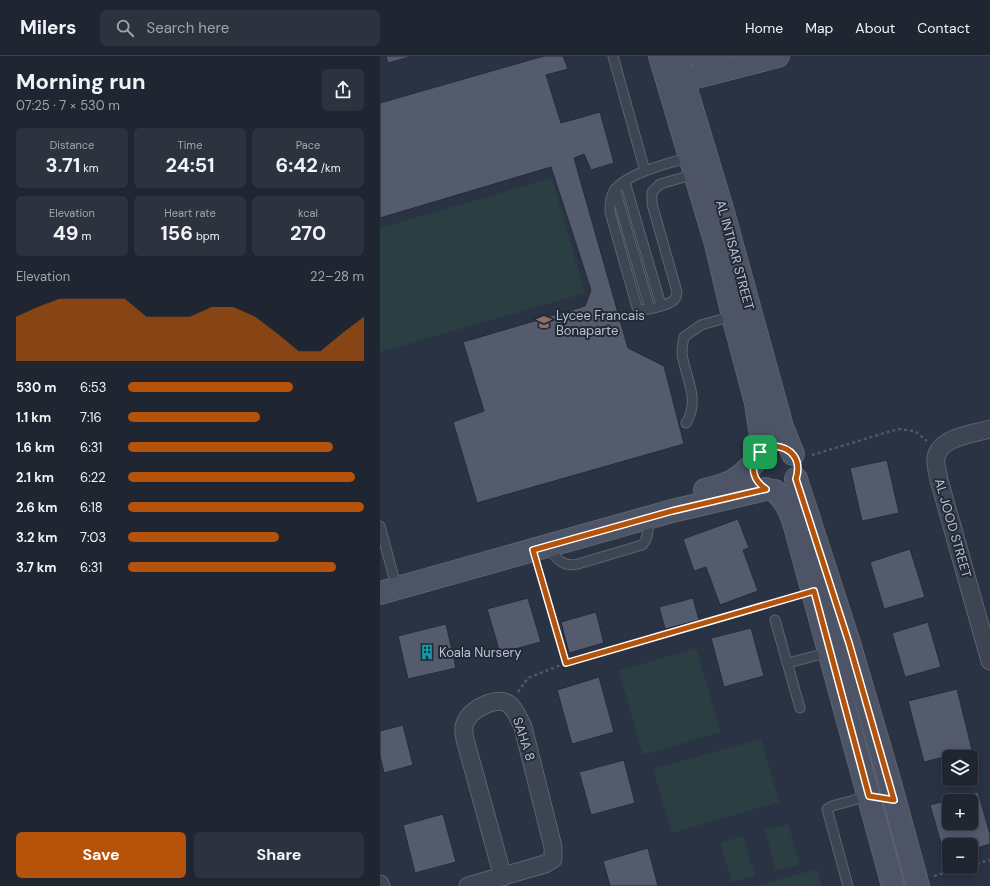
<!DOCTYPE html>
<meta charset="utf-8">
<style>
body{margin:0;font-family:"DM Sans",sans-serif;background:#2c323e;color:#f1f3f6;height:100vh;display:flex;flex-direction:column;font-size:15px;white-space:nowrap}
*{box-sizing:border-box;margin:0}
p{font-size:13px;color:#a1a5ac}
.icon{flex:none;width:22px;height:22px;fill:none;stroke:currentColor;stroke-width:2;stroke-linecap:round;stroke-linejoin:round}
.map{position:relative;flex:1;overflow:hidden}
.side{display:flex;flex-direction:column;background:#1f2632;width:380px}
.side>*{flex:none}
.buttons{position:absolute;left:562px;top:694px;display:grid;gap:8px}
.buttons a{display:grid;place-items:center;width:36px;height:36px;border-radius:6px;background:#1f2632;box-shadow:0 2px 10px #0003,0 0 0 1px #3c434d;font-size:20px}
.pin{position:absolute;display:grid;place-items:center;width:34px;height:34px;color:#fff;margin:-17px;border-radius:8px;box-shadow:0 2px 6px #0006}
.round{display:grid;place-items:center;flex:none;width:42px;height:42px;border-radius:6px;background:#2c323e}
.head{display:flex;align-items:center;justify-content:space-between;height:68px;padding:0 16px}
h1{font-size:22px;font-weight:700;line-height:30px}
.figures{display:grid;grid-template-columns:repeat(3,1fr);gap:6px;height:68px;padding:4px 16px}
.figures div{display:grid;align-content:center;border-radius:6px;background:#2c323e;text-align:center}
.figures b{font-size:20px;font-weight:700}
.figures small{font-size:11px;font-weight:400}
.figures p{font-size:11px}
.chart{height:112px;padding:8px 16px}
.chart p{display:flex;justify-content:space-between}
.chart svg{width:100%;height:72px;margin-top:4px;fill:#b45309;opacity:.7}
.button{display:flex;gap:8px;margin-top:auto;padding:8px 16px}
.button a{flex:1;height:46px;border-radius:6px;background:#b45309;color:#fff;font-size:16px;font-weight:700;line-height:46px;text-align:center}
.button a+a{background:#2c323e;color:#f1f3f6}
ul{padding:0 16px;list-style:none;font-size:13px}
li{display:grid;grid-template-columns:64px 48px 1fr;align-items:center;height:30px}
li i{height:10px;border-radius:5px;background:#b45309}
header{display:flex;align-items:center;gap:24px;box-sizing:border-box;height:56px;padding:0 20px;background:#1f2632;border-bottom:1px solid #3c434d}
header strong{font-size:19px}
nav{display:flex;gap:22px;margin-inline-start:auto;font-size:14px}
.search{width:280px;height:36px;background:#2c323e;display:flex;align-items:center;gap:10px;box-sizing:border-box;padding:0 14px;border-radius:6px;color:#a1a5ac;font-size:15px}
main{display:flex;flex:1;min-height:0}
.map>svg:first-child{display:block}
.green{fill:#2b3f43}
.building{fill:#535b6d;stroke:#242c3a;fill-rule:evenodd}
.lines{fill:none;stroke-linecap:round;stroke-linejoin:round}
.lane-casing{stroke:#5c6370;stroke-width:11}
.street-casing{stroke:#5c6370;stroke-width:19}
.secondary-casing{stroke:#5c6370;stroke-width:24}
.path{stroke:#4a5c60;stroke-width:2.5;stroke-dasharray:3 3;stroke-linecap:butt}
.lane{stroke:#3d4552;stroke-width:9}
.street{stroke:#3d4552;stroke-width:17}
.secondary{stroke:#4c5465;stroke-width:22}
.route-casing{stroke:#fff;stroke-width:8}
.route{stroke:#b45309;stroke-width:5}
.labels{text-anchor:middle;dominant-baseline:central;stroke-width:4;stroke-linejoin:round;paint-order:stroke}
.street-label{font-size:13px;fill:#bbc0cc;stroke:#222a38}
.poi-label{font-size:13px;fill:#bbc0cc;stroke:#222a38;text-anchor:start}
</style>
<header>
<strong>Milers</strong>
<div class="search"><svg class="icon" aria-label="search" viewBox="0 0 24 24"><circle cx="10" cy="10" r="6"/><path d="M15 15l6 6"/></svg>Search here</div>
<nav><a>Home</a><a>Map</a><a>About</a><a>Contact</a></nav>
</header>
<main>
<section class="side">
<div class="head"><div><h1>Morning run</h1><p>07:25 · 7 × 530 m</p></div><a class="round"><svg class="icon" aria-label="share" viewBox="0 0 24 24"><path d="M12 15V3M7 8l5-5 5 5M5 13v7h14v-7"/></svg></a></div>
<div class="figures">
<div><p>Distance</p><b>3.71<small> km</small></b></div>
<div><p>Time</p><b>24:51</b></div>
<div><p>Pace</p><b>6:42<small> /km</small></b></div>
</div>
<div class="figures">
<div><p>Elevation</p><b>49<small> m</small></b></div>
<div><p>Heart rate</p><b>156<small> bpm</small></b></div>
<div><p>kcal</p><b>270</b></div>
</div>
<div class="chart"><p><span>Elevation</span>22–28 m</p>
<svg viewBox="0 0 160 44" preserveAspectRatio="none"><path d="M0 44V17L10 11L20 6L30 6L40 6L50 6L60 17L70 17L80 17L90 11L100 11L110 17L120 27L130 38L140 38L150 27L160 17V44z"/></svg>
</div>
<ul>
<li><b>530 m</b>6:53<i style="width:70%"></i></li>
<li><b>1.1 km</b>7:16<i style="width:56%"></i></li>
<li><b>1.6 km</b>6:31<i style="width:87%"></i></li>
<li><b>2.1 km</b>6:22<i style="width:96%"></i></li>
<li><b>2.6 km</b>6:18<i style="width:100%"></i></li>
<li><b>3.2 km</b>7:03<i style="width:64%"></i></li>
<li><b>3.7 km</b>6:31<i style="width:88%"></i></li>
</ul>
<div class="button"><a>Save</a><a>Share</a></div>
</section>
<div class="map">
<svg width="610" height="830" viewBox="0 0 610 830">
<rect width="100%" height="100%" fill="#293343"/>
<path class="green" d="M172 122 205 237 0 296V172Z
M316 592 341 676 263 699 239 615Z
M381 683 399 746 292 777 273 713Z
M408 768 420 808 396 815 385 774Z
M363 780 375 820 352 826 340 787Z
M437 813 442 830H376Z"/>
<path class="building" d="M6 0H33L8 7Z
M164 0H183L188 13 166 19 181 67 220 56 234 107 211 114 204 98 194 102 248 292 284 310 304 388 97 447 73 366 104 355 83 286 205 250 211 234 171 111 0 162V47Z
M507 404 519 457 482 465 470 412Z
M358 463 369 492 363 494 378 535 340 549 326 511 314 515 303 483Z
M530 493 545 541 504 553 490 506Z
M148 542 161 586 120 597 107 553Z
M313 542 319 564 285 573 279 551Z
M216 556 224 587 189 597 181 566Z
M548 566 561 611 525 621 512 577Z
M66 568 76 612 28 623 18 580Z
M371 572 384 620 344 631 331 582Z
M219 621 234 676 192 688 177 634Z
M577 633 592 694 544 706 528 645Z
M23 669 33 709 4 717 0 700V675Z
M244 704 255 747 211 759 199 716Z
M598 736 610 778V788L591 794V789H569V800L565 801 550 749ZM569 745H591V767H569Z
M63 758 76 806 35 817 23 769Z
M268 792 278 830H230L223 805Z"/>
<g class="lines">
<defs>
<path id="lane" d="M233 0 265 115
M310 101C290 107 246 117 234 135 230 142 230 148 230 156L257 251 259 253C266 255 289 249 294 244 296 242 297 239 297 236L272 148V136L280 128 315 118
M245 126 281 249
M235 133 270 253
M306 367C321 343 305 322 302 297 302 292 303 286 304 281L321 269 353 260
M0 470 14 522
M167 491C176 502 183 512 198 508L262 489C269 483 268 471 269 463
M395 564 420 652
M408 607 450 596
M468 830 447 753 452 750 489 740"/>
<path id="street" d="M610 373C593 378 559 381 556 402 555 409 558 417 559 424L610 605
M0 828 1 830
M88 830 165 808 173 803V791L143 671C139 663 136 655 130 649 118 639 94 652 87 663 82 671 84 679 86 687L123 821"/>
<path id="secondary" d="M280 0 336 188 353 260 376 347 381 380 380 396
M296 0 343 156 402 371 413 398
M318 0 336 5
M289 28 398 0
M416 423 469 587 508 720 538 830
M325 434C349 428 357 425 374 407
M395 435C407 446 412 459 416 474L513 830
M0 537 292 455 386 433"/>
</defs>
<use href="#lane" class="lane-casing"/>
<use href="#street" class="street-casing"/>
<use href="#secondary" class="secondary-casing"/>
<path class="path" d="M432 399 518 373 535 375 547 385
M186 607 416 540
M138 636 148 622 186 607 158 512
M591 809 610 804
M554 820 585 811"/>
<use href="#lane" class="lane"/>
<use href="#street" class="street"/>
<use href="#secondary" class="secondary"/>
</g>
<g class="lines">
<defs>
<path id="route" d="M393 390C412 391 422 404 416 423L469 587 514 744 489 740 434 535 186 607 153 494 292 455 386 433C366 420 371 396 393 390Z"/>
</defs>
<use href="#route" class="route-casing"/>
<use href="#route" class="route"/>
</g>
<defs>
<symbol id="school-bare" viewBox="-9 -9 18 18"><path d="M0-5L7-2L0 1L-7-2ZM-4 1L0 2.5L4 1V4Q0 6-4 4Z" fill="#8d6e63" stroke="#222a38" stroke-width="2.5" paint-order="stroke"/></symbol>
<symbol id="building-bare" viewBox="-9 -9 18 18"><path d="M-4-6H4V6H1V3H-1V6H-4ZM-2.5-4.3h1.7v1.8h-1.7ZM.8-4.3h1.7v1.8H.8ZM-2.5-1h1.7V.8h-1.7ZM.8-1h1.7V.8H.8Z" fill="#0f9aa8" stroke="#222a38" stroke-width="2.5" paint-order="stroke"/></symbol>
</defs>
<g fill-rule="evenodd">
<use href="#school-bare" x="153" y="255" width="22" height="22"/>
<use href="#building-bare" x="36" y="585" width="22" height="22"/>
</g>
<g class="labels">
<g class="street-label">
<text transform="translate(355 199) rotate(75)">AL INTISAR STREET</text>
<text transform="translate(573 472) rotate(74)">AL JOOD STREET</text>
<text transform="translate(144 683) rotate(72)">SAHA 8</text>
</g>
<g class="poi-label">
<text x="176" y="259">Lycee Francais<tspan x="176" dy="15">Bonaparte</tspan></text>
<text x="59" y="596">Koala Nursery</text>
</g>
</g>
</svg>
<div class="buttons">
<a><svg class="icon" aria-label="layers" viewBox="0 0 24 24"><path d="M12 4l9 5-9 5-9-5zM3 14l9 5 9-5"/></svg></a>
<a>+</a>
<a>−</a>
</div>
<div class="pin" style="left:380px;top:396px;background:#1e9e55"><svg class="icon" aria-label="arrive" viewBox="0 0 24 24"><path d="M6 21V4h12l-3 4 3 4H6"/></svg></div>
</div>
</main>
